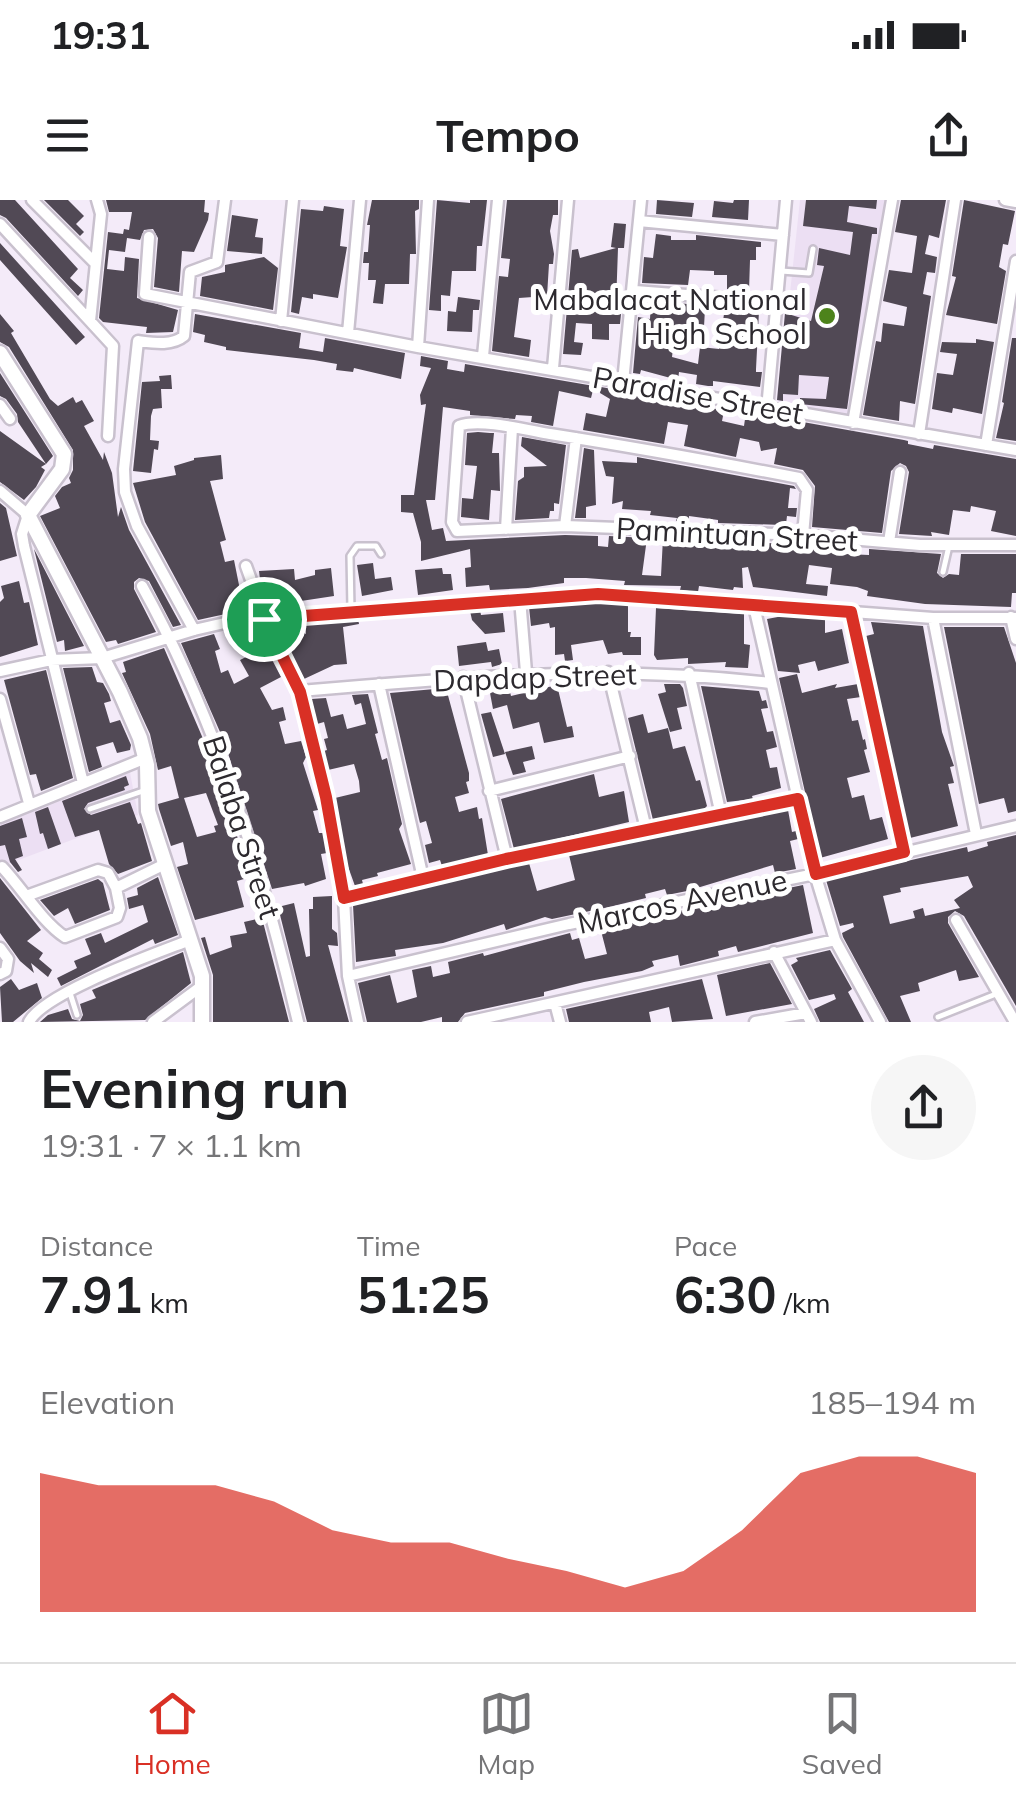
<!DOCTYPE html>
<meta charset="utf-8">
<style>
body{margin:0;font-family:Mulish,sans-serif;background:#f6f6f6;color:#202124;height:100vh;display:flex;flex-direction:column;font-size:38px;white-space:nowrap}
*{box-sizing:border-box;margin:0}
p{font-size:32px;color:#757577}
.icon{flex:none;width:55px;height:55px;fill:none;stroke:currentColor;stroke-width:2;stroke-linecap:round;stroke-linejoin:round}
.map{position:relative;height:822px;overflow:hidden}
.details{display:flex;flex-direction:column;background:#fff;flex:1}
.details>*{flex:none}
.pin{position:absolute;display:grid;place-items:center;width:85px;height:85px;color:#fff;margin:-42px;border:5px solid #fff;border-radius:50%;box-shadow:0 2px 10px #0007}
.round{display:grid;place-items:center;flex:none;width:105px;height:105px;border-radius:52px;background:#f6f6f6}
.head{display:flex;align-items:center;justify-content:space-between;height:170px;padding:0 40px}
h1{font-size:55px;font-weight:700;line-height:75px}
.figures{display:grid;grid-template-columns:repeat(3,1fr);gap:15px;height:170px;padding:10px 40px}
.figures div{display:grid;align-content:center}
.figures b{font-size:50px;font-weight:700}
.figures small{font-size:28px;font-weight:400}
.figures p{font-size:28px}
.chart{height:280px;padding:20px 40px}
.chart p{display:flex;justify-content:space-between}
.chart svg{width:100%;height:180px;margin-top:10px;fill:#d93025;opacity:.7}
.status{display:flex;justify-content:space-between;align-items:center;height:70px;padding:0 50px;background:#fff;direction:ltr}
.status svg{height:28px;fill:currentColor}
header{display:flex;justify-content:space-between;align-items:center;height:130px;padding:0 40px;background:#fff;font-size:45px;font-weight:700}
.tab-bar{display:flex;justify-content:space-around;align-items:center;height:140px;border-top:2px solid #e0e0e0;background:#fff;font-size:28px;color:#757577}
.tab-bar a{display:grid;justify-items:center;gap:5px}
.tab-bar .on{color:#d93025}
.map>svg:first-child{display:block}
.built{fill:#ecdff3}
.building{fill:#514955;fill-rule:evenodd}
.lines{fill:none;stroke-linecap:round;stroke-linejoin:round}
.lane-casing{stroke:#c9c1ce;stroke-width:10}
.street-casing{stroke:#c9c1ce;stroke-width:15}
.secondary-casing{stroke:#c9c1ce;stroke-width:19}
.lane{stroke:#fff;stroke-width:5}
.street{stroke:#fff;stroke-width:10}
.secondary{stroke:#fff;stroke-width:14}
.route-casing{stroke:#fff;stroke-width:20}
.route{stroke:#d93025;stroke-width:12}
.poi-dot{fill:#4d831b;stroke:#fff;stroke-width:4}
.labels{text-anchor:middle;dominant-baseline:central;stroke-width:10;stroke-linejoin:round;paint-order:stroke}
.poi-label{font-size:30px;fill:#2c292e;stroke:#fff;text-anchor:end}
.street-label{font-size:30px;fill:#2c292e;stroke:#fff}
</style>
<div class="status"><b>19:31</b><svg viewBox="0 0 49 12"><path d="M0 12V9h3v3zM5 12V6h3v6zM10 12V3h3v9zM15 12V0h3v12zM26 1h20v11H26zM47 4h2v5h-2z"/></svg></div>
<header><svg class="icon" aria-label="menu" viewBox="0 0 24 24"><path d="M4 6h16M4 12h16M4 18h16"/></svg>Tempo<svg class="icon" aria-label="share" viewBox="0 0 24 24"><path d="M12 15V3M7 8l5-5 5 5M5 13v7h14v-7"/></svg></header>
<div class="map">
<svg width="1016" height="822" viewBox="0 0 1016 822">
<rect width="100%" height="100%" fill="#f4ebf9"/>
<path class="built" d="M800 0H885L849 217 778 205Z
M129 567 138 615 0 667V617Z"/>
<path class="building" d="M0 0H15L78 69 70 78 83 90 78 96 6 18 0 15Z
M44 0H68L84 16 76 24 84 32 80 36Z
M106 0H205L204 12 209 13 208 20 194 52 182 51 179 92 154 87 158 38 153 29 144 30 140 40 127 38 125 52 109 50 107 69 124 71 125 57 139 59 137 98 178 110 173 132 146 133 147 127 103 122 99 118 108 32 123 34 124 29 129 30 132 12H109Z
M372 0H419V9L415 11 416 54H410L409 84H385L383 104 373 103 376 80H368L369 63H363L364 52H368L370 25H367Z
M437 0 470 3V0H487L482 46H477L476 71H452L450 96 441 95V111L429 110Z
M507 0H558V15H553L550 31 554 54 553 64H549L547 96 519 98 514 137 531 140 529 157 492 151 499 76 508 77 510 59 501 58Z
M657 0 694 3 692 17 656 14Z
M734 0H749L748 20 712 17 714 1 733 3Z
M806 0H877L876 9 849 6 847 22 877 28V34H872L847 209 800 204V198L826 199 829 177 799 175 798 195 783 194V201L777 200 785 113 811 121 824 66 817 65 819 48 850 55 853 32 803 26Z
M901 0H946L939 38 929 35 925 54 937 57 935 73 927 72 923 94 931 96 915 204 900 201 899 221 863 215 876 141 881 142 883 123 904 126 907 107 883 101 889 70 912 73 917 36 895 32Z
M964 0 1015 11 1008 45 1003 44 999 67 1006 71 997 124 946 115 956 77 952 76Z
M324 6 344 9 340 46 347 47 338 98 313 94V99L302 97 299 114 291 112 301 9 323 11Z
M232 15 258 19 255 37 263 38 262 54 227 51Z
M614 23 626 24 624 48H618L616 105 621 114 620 124H609V140L592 139V124L576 123 574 142 583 143 581 155 563 154 572 50 578 49 580 58 616 48 611 47Z
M656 34 671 36V40H696V35L761 42V47H756V60H750L749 91 727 89V75H714V71L690 70 688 85 642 83 644 57 653 58Z
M0 43 85 137 76 145 0 60Z
M264 57 278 68 273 110 200 96 202 77 225 72V65Z
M458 97 480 100 479 110H473L472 132 447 131 448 111 456 112Z
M651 101 701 105 700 109H705L703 144 674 140 672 157 698 164 700 147 719 149 725 107 759 111 756 169V172H762L760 187 713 181V186H708L696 184 697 175 679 172 678 180 641 170 640 174 633 173 638 117 650 119Z
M0 114 14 131 11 133 50 199 58 206 73 197 76 203 82 200 94 221 84 226 103 260 104 252 112 273 118 317 121 307 129 330 181 425 173 427 149 381 139 378 134 382V389L156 432 118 444 116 440 106 442 40 316 60 308 55 296 62 287 71 283 69 278 73 270V250L9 147 0 142Z
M195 114 301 133 299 148 323 152 325 138 405 153 401 179 354 168 353 172 336 170 337 164 314 160 226 150V147L204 142 205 135 193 132Z
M1012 138H1016V241L996 238 1004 203 1002 202Z
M976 139 994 142 982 214 953 208 952 213 932 209 937 173 953 175 957 154 940 152 942 142 976 143Z
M421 156 448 161 447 169 464 172 465 164 594 186 591 198 559 191 553 226 531 222 532 216 516 215 515 219 470 215V211L443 207 435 300H426L432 330 443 328 446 341 565 335 598 336V346L608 347 609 336 647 338 642 375 661 376 663 338 832 346 846 348V354L869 355V349L941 354 937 373 943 378 949 374 959 375 961 354H1016V393H1012L1011 407 925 404 867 396 868 391 857 387 830 384 832 368 809 365 806 384 828 386 827 396 753 387 748 367 742 368 743 388 734 387 733 390 699 386 698 392 680 390 681 386 624 385 625 381 586 378H564V383L528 388 490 390 489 385 466 387 465 368 471 367 470 349 421 361V342L413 313 401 312V295H414L423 226 426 204 421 205 420 195 431 168 420 166Z
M0 173 53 256 46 264 18 222 17 214 6 199 0 196Z
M171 175 172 189H161L162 208 153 209 151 216 150 240 159 241 158 250 154 249 151 273 133 271 142 182 160 181 159 176Z
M601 187 697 204 724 211 722 221 744 226 746 212 904 240 908 241V244L933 249 934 245 1016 259V336L991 331 996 311 971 306 970 312 953 310 949 335 931 332 932 336 899 334 909 272 906 266 900 263 891 271 882 333 812 327 815 286 803 270 774 264 777 248 761 251 759 242 740 238 736 257 684 246 688 225 668 222 664 244 583 230 586 213 606 217 610 199 600 193Z
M0 231 46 264 41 267 45 270 36 287 24 300 0 282Z
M478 232 490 233H494L492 253H499L500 291 491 290 489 320 461 317 462 298 473 299 477 266 465 265 467 233Z
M522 237 566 245 559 304 554 303V311H550L549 318 515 320 518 281 524 277V267L547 266 521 246Z
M584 248 594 250 596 305 586 307V318H575Z
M221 255 223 279 210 281 226 340 220 342 225 362 234 360 244 410 198 420 145 322 133 283 176 275 174 266 194 260V258Z
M637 257 794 286 796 289 790 288 788 308H797L796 317 787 316 786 324 783 325 718 323V320L689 316V322L676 321 677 318 650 315 651 311 622 309 623 301 612 304 614 277 606 276 602 261 637 263Z
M0 303 6 308 17 356 0 361Z
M34 349 84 446 65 451 64 440 57 442Z
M373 363 375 379 391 377 393 390 362 396 357 365Z
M331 368 334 396 301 401 288 402 287 396 267 398 260 379 259 371 294 369 295 380 315 375V370Z
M442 368 443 374H451L453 390 418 395 415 370Z
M19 381 24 403 29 402 38 445 0 457V402L4 398 1 386Z
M598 402 628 404V432H631L630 437H641V455H623L622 452 608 454 603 440 571 445 573 460 565 461 564 454 555 455V427L550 428 549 423 531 426 529 407Z
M656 408 744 414V444L750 445 748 468 725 467 726 462 688 464V458L657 460 654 455Z
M480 410 481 415 503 413 505 432 485 434 472 420 470 411Z
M783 416 825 419V433L842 429 849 463 818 471 815 461 798 465 800 473 778 471 767 419Z
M358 419 359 424 343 427 347 464 334 465 304 479 283 436 295 429 306 434V423Z
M871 422 923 426 942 532 954 566 950 567 954 583 948 584 958 626 910 638 868 451 866 436 874 434Z
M248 427H255L281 477 260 488 272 510 283 507 286 520 279 522 285 544 301 541 306 557 303 563 318 610 313 611 319 633H323L327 653 321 654 326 679 305 686 304 683 272 689 224 541 181 443 214 434 220 449 215 451 221 473 228 470 234 484 249 476 240 460 246 457 234 434 228 437 225 432Z
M944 427H1004L1016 463V611L1008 613 1004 598 979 604Z
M486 442 488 451 499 449 502 464 492 467 491 462 459 466 457 446Z
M164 448 207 548 251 677 237 681 244 707 195 720 177 667 188 664 183 642 171 646 159 609 158 604 179 598 171 566 158 570 150 534 122 473 126 472 123 462ZM206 593 218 625 214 626 216 632 197 637 184 598Z
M92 467 97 482 103 483 109 494 111 501 104 503 110 523 120 520 131 545 130 550 117 553 113 542 96 547 102 567 89 572 63 468Z
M46 470 73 578 41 591 36 574 30 575 4 480Z
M797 474 802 493 837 484 835 488 858 484 861 497 847 499 852 521 858 520 863 540 865 539 867 549 864 550 870 572 847 578 852 598 864 595 870 620 882 617 888 639 820 658 779 478Z
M664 484H680L683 488 687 506 677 508 682 529 670 532 658 494 666 492Z
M557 485 567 527 572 526 574 537 544 543 539 522 513 529 507 505 493 509 490 493 509 488 511 496Z
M701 486 759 491 762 501 766 500 768 508 761 509 767 532 773 531 777 547 766 550 770 568 777 567 781 588 752 596 753 599 727 602Z
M446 488 469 573V581L466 582 469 593 455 597 459 612 477 607 479 619 482 618 488 655 442 666 440 660 429 663 425 645 432 643 426 621 420 623 419 619 390 493Z
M368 494 378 533 375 534 382 560 387 558 402 624 399 629 411 664 377 673 378 676 362 680 363 684 355 686 346 661 335 598 360 592 359 581 354 564 328 570 324 551 327 550 324 539 328 538 324 522 317 524 311 499 326 498 331 517 343 514 347 529 366 524 361 503 355 505 352 495Z
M491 512 505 554 493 557 481 514Z
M643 514 648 533 668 528 673 549 685 546 696 581 700 580 707 606 704 609 653 620 628 518Z
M532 546 535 559 523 562 526 572 513 575 505 552Z
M594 574 599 597 624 591 629 622 514 649 501 599Z
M126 576 129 585 124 587 125 590 88 603 84 609 91 615 130 602 138 624 141 623 152 661 118 674 109 664 99 630 75 637 62 601Z
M48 607 61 644 48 649 43 633 40 634 35 612Z
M788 610 792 632 796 631 798 639 790 641 796 669 775 673 773 665 687 691 667 695 665 689 645 694 646 698 609 707 552 719 545 717 506 730 504 724 443 743 395 750 396 756 356 762 353 705 529 663 537 691 575 680 569 655Z
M22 618 27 637 19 639 23 656 15 659 22 670 18 672 10 662 5 645 0 646V626Z
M1016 635V806L964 716 955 711 948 717V723L979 777 959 781 956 770 918 783 920 791 900 796 911 822H889L843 737 842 733 854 727 853 723 840 726 826 680 967 647 968 652 988 646 987 642ZM968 676 973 687 954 700 960 708 925 716 923 708 913 711 915 718 890 724 883 696 901 692 900 688Z
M158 677 178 735 155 744 153 739 61 786 57 778 77 768 74 761 91 754 85 739 101 733 105 743 148 722 143 705 129 709 127 698 138 695 137 688Z
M0 678 41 730 27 741 43 753 39 759 52 770 48 777 31 763 34 773 20 761 0 733Z
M98 679 103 683 110 710 75 724 68 708 54 716 40 700Z
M803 685 813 733 738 752 736 746 718 751 719 756 680 766 678 755 652 761 654 766 642 771 584 782 544 792V796L465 813 458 822H442V817L421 822H367L358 783 390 775 397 803 417 797 412 770 431 766 433 777 450 773 448 762 483 753 484 756 570 733 572 740 579 738 585 759 607 754 600 727 652 716 653 720 675 715 674 712Z
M332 696V729L337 733 338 746 328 745 349 822H307L278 707 294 703 306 757 310 756 309 709H313V697Z
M262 718 289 822H213V775L201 738 205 737 210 755 232 747 230 736 247 733 244 722Z
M830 750 852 789 848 792 864 822H820L814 809 836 799 834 794 809 800 791 765 798 761 796 758Z
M183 752 191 783 145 820 40 822 48 815 68 809 72 819 80 821 83 815 80 804 96 798 92 790Z
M770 763 792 804 726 816 717 775Z
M11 779 19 790 37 783 42 798 13 822H2L0 787Z
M702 779 713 819 672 822 669 807 649 812 651 822H569L566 809Z"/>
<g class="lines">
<defs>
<path id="lane" d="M781 71 809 73 813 49
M943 372 949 346
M351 410 350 356 357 346H376L381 354
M90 609 143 591
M70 793 77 815
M938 817 996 794"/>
<path id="street" d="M32 0 95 63
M1005 0 1016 2
M639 21 783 35
M0 24 90 121 101 14 97 0
M149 37 145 94 418 147 1016 250
M635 91 775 102
M90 121 113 146 108 236
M281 121 293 0
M348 133 360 0
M418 147 428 0
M483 156 498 0
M553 168 568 0
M623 182 641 0
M0 205 10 219
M767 209 786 0
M853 223 892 0
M919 234 955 0
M986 245 1016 61
M0 291 28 315 22 334 24 346 83 583
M565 326 576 238
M506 329 512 228
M803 335 807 290 799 278C716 262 633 247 550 234 527 230 479 218 459 226L452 322 457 331 565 326 803 335 920 345H1016
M889 342 900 272
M246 366 265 419 300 491 326 597 344 698 348 776 358 822
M142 386C218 523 262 671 298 822
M520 399 526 472
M754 406 815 674 835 740 880 822
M851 412 904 652
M1011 417 1016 439
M933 418 976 634
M194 430 137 326 125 292 124 269 138 141C154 143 172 146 184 136L190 72 217 62 225 0
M0 471 51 460 102 458 194 430 242 419 598 393 933 418H1016
M608 472 646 629
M689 473 721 615
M463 477 507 659
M379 484 423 678
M300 491C459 477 611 464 770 483
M0 499 29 603
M489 591 630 556
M0 617 146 558
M2 667C22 688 42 722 65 737L117 717 120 708 116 688
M29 695 98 670 108 673 116 688 165 664
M344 698 507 659 798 599
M956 720 1015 822
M0 748 8 759 6 771 0 774
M774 752 811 822
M348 776 569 724 815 674 1016 626
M555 803 560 822
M29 822C43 793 157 753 190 740
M153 822 203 785
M467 822 835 740
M755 822 806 813"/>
<path id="secondary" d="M0 153 64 254 62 269 28 315 120 492 140 538 147 565 148 611 202 776V822"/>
</defs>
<use href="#lane" class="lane-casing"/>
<use href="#street" class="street-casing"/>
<use href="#secondary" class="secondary-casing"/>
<use href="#lane" class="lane"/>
<use href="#street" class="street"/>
<use href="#secondary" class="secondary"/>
</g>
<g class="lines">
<defs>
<path id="route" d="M598 394 851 412 904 652 816 674 798 599 506 659 344 698 326 597 300 492 264 419Z"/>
</defs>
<use href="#route" class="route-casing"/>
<use href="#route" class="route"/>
</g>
<circle class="poi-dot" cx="827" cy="116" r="10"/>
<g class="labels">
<g class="poi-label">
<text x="807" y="99">Mabalacat National<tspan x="807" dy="34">High School</tspan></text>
</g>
<g class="street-label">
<text transform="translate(698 195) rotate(10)">Paradise Street</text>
<text transform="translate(737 334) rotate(3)">Pamintuan Street</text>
<text transform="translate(535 477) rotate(-2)">Dapdap Street</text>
<text transform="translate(242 627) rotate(72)">Balaba Street</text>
<text transform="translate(682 701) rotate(-12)">Marcos Avenue</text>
</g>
</g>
</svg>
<div class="pin" style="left:264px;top:419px;background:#1e9e55"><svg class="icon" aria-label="arrive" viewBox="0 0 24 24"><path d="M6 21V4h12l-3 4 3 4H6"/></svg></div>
</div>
<section class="details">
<div class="head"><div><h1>Evening run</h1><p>19:31 · 7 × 1.1 km</p></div><a class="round"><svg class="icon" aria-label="share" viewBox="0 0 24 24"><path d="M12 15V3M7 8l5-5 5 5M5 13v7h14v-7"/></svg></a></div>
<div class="figures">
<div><p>Distance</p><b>7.91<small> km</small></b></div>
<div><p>Time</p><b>51:25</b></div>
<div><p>Pace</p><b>6:30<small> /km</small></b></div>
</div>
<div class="chart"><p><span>Elevation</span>185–194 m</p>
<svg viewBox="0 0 160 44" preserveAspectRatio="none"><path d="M0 44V10L10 13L20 13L30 13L40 17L50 24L60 27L70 27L80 31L90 34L100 38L110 34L120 24L130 10L140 6L150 6L160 10V44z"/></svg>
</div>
</section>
<nav class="tab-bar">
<a class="on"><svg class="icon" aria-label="home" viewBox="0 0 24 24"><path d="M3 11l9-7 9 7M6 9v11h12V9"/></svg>Home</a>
<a><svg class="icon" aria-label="map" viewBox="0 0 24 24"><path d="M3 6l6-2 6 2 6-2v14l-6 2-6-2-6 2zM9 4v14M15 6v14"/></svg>Map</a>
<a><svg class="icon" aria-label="saved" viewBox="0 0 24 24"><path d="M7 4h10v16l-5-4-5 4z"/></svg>Saved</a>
</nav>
